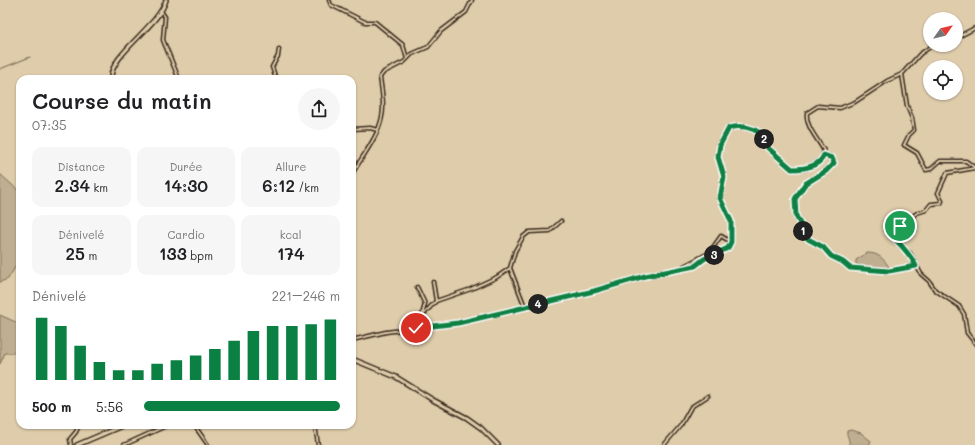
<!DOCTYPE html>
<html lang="fr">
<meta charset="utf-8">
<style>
body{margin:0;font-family:Mali,sans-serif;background:#f6f6f6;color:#202124;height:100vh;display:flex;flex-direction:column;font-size:15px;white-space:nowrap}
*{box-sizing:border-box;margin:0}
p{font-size:13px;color:#757577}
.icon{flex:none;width:22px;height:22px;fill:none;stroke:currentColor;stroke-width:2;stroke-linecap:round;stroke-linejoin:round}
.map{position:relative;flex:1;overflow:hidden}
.panel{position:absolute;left:16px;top:75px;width:340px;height:354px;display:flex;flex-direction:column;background:#fff;border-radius:12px;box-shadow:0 1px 3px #0004}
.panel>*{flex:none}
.needle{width:26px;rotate:56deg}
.tools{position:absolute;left:923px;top:12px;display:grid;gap:8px}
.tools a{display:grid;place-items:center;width:40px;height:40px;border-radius:50%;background:#fff;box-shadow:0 1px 3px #0004;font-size:20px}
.pin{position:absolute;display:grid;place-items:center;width:34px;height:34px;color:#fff;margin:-17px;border:2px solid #fff;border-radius:50%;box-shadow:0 1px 4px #0007}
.km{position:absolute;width:20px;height:20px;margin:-10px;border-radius:50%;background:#222;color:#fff;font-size:11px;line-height:20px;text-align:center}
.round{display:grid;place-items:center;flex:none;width:42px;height:42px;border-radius:21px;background:#f6f6f6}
.headline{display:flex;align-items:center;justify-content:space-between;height:68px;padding:0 16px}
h1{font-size:22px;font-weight:600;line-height:30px}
.stats{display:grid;grid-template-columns:repeat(3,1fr);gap:6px;height:68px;padding:4px 16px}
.stats div{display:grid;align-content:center;border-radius:10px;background:#f6f6f6;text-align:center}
.stats b{font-size:17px;font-weight:600}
.stats small{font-size:11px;font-weight:400}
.stats p{font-size:11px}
.chart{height:112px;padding:8px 16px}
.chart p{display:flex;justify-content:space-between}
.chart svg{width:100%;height:72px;margin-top:4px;stroke:#0b8043;stroke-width:6}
ul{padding:0 16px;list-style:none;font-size:13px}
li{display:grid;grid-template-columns:64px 48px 1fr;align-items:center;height:30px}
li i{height:10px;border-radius:5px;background:#0b8043}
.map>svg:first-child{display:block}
.green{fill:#c0ae91;stroke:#7e6c58}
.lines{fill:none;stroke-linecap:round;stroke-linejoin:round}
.stream{stroke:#73614d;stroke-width:1}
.street-casing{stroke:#3b2a1e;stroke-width:5}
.secondary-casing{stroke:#3b2a1e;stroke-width:6}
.street{stroke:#deccaa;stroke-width:2}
.secondary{stroke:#deccaa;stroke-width:3}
.route-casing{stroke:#fff;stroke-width:8}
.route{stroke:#0b8043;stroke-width:5}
</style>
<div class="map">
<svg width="975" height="445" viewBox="0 0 975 445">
<rect width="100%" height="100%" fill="#deccaa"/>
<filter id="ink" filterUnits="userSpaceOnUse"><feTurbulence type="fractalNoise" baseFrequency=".025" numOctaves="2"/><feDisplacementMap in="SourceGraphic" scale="8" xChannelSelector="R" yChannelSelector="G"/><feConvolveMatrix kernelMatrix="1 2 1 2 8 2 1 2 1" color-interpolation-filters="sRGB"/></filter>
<g filter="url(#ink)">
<path class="green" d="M0 174 20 192V259L8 279 0 282Z
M867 253C878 253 883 258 889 267 884 271 862 267 856 264V260Z
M0 315 20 324V347L13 353H5L0 364Z
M851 430 861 433 871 441 869 445H849C850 438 846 436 847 431Z"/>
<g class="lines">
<path class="stream" d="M0 69 30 57"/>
<defs>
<path id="street" d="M329 0 331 5 365 22H375L403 45 407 59
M161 11 165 17 163 40 179 79
M956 38 975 28
M902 74 907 106 912 118 914 130 909 135 904 145 917 153 926 170 931 169 940 161H966L974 167
M276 79 272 67 278 56 279 49
M352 129 370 128 378 130
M824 155 830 156 834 163 826 171 805 184 795 199 796 216 808 239 823 247 831 256 843 262 850 268 889 271 916 266
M975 168 947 173 938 193 942 201 941 203 931 204 926 210 917 213 891 232V234L897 239 901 247 910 253 921 274 929 281 935 290 959 306 964 314 967 333 975 343
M352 174C364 153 384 131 383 105 383 96 381 86 380 77L384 72 404 62 412 54 428 47 441 31 466 12 472 0
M684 266 709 253 721 236 731 242
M510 268 525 307
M433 282 436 301
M417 287 425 304 422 315
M416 328 421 317 436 301 471 289 497 277 510 268 515 251 523 237 529 232 550 231 561 221
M352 340 386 332 458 323 594 291 645 276 695 266 704 259 728 248 731 242V221L720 198 724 177 718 157 720 145 729 128C744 124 766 129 768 148L792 169H806L822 159 824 151C818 139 805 126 807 113L818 106 840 108 855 102 887 81 902 74 920 54 933 45
M194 425 208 445
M315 425 318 445
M71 445 70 439 76 432 79 425
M124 445 168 425
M664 445 681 425 691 407 708 396"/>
<path id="secondary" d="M111 79C109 55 159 26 166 0
M352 359 396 377 433 400 467 418 481 428 498 445
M77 445 124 425"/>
</defs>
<use href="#street" class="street-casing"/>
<use href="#secondary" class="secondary-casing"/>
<use href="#street" class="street"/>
<use href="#secondary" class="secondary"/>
</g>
</g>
<g class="lines" filter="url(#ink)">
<defs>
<path id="route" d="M416 328 458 323 594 291 645 276 695 266 704 259 728 248 731 242V221L720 198 724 177 718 157 720 145 729 128C744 124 766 129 768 148L792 169C804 169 819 167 824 155L832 158 834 163 826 171 805 184 795 199 796 216 808 239 823 247 831 256 843 262 850 268 889 271 916 266C910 253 900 245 891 234V232L900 226"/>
</defs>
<use href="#route" class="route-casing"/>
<use href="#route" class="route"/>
</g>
</svg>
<div class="tools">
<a><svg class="needle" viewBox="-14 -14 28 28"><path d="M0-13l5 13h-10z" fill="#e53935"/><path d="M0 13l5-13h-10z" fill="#757577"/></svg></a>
<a><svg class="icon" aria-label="locate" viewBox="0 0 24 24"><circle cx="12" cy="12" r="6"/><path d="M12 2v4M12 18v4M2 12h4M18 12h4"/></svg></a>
</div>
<div class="pin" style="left:900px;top:226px;background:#1e9e55"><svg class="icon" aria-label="arrive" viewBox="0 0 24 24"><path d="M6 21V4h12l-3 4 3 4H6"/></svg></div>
<div class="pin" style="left:416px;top:328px;background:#d93025"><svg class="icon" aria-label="check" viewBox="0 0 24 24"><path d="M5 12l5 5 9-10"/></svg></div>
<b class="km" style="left:803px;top:231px">1</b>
<b class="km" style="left:764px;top:139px">2</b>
<b class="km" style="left:714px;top:255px">3</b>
<b class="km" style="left:538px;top:304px">4</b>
<section class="panel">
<div class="headline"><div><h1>Course du matin</h1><p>07:35</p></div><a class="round"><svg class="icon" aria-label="share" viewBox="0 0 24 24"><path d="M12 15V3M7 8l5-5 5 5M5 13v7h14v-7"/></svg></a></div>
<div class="stats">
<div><p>Distance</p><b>2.34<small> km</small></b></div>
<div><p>Durée</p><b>14:30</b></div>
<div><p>Allure</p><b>6:12<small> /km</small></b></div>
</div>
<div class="stats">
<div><p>Dénivelé</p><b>25<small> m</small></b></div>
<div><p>Cardio</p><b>133<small> bpm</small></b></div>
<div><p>kcal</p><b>174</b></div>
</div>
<div class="chart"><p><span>Dénivelé</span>221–246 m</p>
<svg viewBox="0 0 160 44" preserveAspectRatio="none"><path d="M5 44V6M15 44V11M25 44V23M35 44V33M45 44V38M55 44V38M65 44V34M75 44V32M85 44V29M95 44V25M105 44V20M115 44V14M125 44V11M135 44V11M145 44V10M155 44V7"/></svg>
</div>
<ul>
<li><b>500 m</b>5:56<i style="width:100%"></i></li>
</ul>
</section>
</div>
